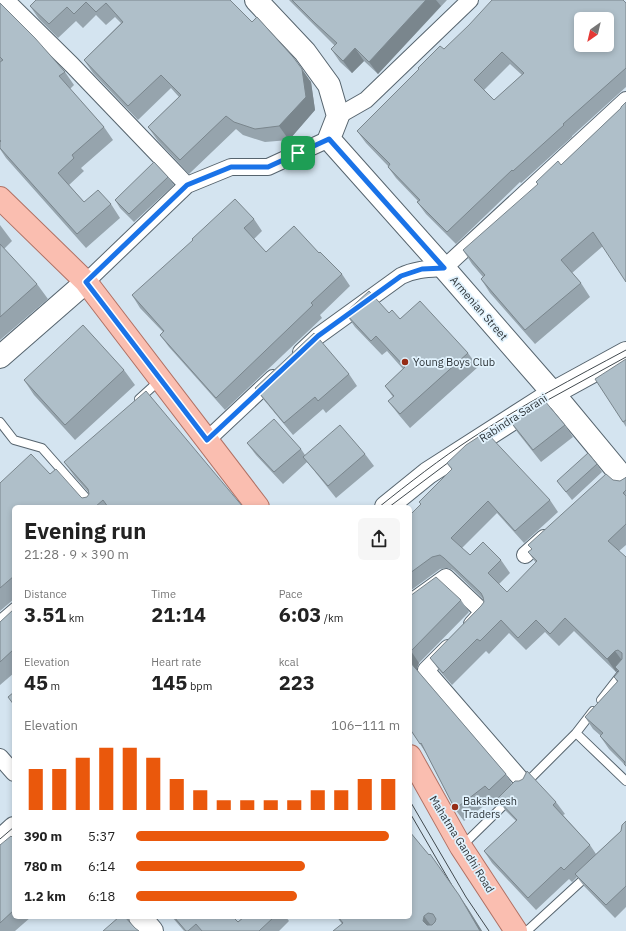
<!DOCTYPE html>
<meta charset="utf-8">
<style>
body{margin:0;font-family:"IBM Plex Sans",sans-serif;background:#f6f6f6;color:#222;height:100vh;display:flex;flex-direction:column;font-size:15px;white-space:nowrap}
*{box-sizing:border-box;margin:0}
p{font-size:13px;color:#767676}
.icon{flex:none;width:22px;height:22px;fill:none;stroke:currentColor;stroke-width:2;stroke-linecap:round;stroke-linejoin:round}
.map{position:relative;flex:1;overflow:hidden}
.sheet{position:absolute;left:12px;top:505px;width:400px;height:414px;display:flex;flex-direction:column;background:#fff;border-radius:6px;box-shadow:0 2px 6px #0003}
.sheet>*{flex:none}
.needle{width:26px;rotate:214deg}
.tools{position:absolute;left:574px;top:12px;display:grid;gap:8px}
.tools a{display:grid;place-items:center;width:40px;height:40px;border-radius:6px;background:#fff;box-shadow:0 2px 6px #0003;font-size:20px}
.pin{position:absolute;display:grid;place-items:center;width:34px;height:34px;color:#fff;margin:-17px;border-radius:8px;box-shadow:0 2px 6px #0006}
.round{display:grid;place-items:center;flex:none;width:42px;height:42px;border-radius:6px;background:#f6f6f6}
.headline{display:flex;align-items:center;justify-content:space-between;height:68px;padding:0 12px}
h1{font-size:22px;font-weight:700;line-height:30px}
.stats{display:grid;grid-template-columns:repeat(3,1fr);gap:6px;height:68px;padding:4px 12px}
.stats div{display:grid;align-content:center}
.stats b{font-size:20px;font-weight:700}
.stats small{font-size:11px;font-weight:400}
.stats p{font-size:11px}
.chart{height:112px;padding:8px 12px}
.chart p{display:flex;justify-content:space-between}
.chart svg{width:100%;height:72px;margin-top:4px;stroke:#ea580c;stroke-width:6}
ul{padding:0 12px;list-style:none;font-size:13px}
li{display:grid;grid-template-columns:64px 48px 1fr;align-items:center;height:30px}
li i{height:10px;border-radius:5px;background:#ea580c}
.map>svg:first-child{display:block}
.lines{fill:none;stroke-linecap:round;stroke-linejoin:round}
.lane-casing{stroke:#56646e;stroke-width:10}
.street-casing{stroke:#56646e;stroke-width:18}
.secondary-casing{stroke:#56646e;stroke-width:24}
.primary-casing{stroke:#b07164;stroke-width:24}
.lane{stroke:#fff;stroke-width:8}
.street{stroke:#fff;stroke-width:16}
.secondary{stroke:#fff;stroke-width:22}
.primary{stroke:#fabeb0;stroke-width:22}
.tram{stroke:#41494e;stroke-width:1}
.wall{fill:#96a4ad;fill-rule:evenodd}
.shaded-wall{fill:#7a868d}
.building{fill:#afbfc9;stroke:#7a868d;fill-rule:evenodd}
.route-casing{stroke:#fff;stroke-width:8}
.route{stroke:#1a73e8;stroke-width:5}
.poi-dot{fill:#962d17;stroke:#e1f2fd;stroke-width:1.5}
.labels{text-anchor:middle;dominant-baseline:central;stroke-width:3.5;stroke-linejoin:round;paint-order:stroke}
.street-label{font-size:11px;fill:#2e3539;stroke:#e1f2fd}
.poi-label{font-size:11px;fill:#2e3539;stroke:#e1f2fd;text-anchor:start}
</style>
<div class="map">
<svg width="626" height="931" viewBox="0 0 626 931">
<rect width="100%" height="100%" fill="#d4e4f0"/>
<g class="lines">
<defs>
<path id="lane" d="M139 399 160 380
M0 422 14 440 42 448 94 507
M0 619 14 607
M601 700 626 668
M593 711 576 733 626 781
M525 784 576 733
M461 847 510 799
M527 931 588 875"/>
<path id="street" d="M6 0 72 65 187 185
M338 116 366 100 470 0
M86 282 187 185 231 167H268L329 139
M301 352 318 336 401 276C415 269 429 269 444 268L626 100
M207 440 273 378
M525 555 544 538
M410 603 446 577 483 612 472 624
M448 648 426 670 525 784
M0 757 14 773"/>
<path id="secondary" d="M256 0 305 52 329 85 338 116 329 139 444 268 553 393 626 481
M0 357 86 282
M386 507 428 473 553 393 626 353
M0 841 14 828
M140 917 152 931"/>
<path id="primary" d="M0 198 86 282 258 507
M410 756 461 847 516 931"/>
</defs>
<use href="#lane" class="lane-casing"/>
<use href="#street" class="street-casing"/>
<use href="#secondary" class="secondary-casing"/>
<use href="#primary" class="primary-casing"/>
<use href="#lane" class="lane"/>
<use href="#street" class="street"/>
<use href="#secondary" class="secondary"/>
<use href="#primary" class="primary"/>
<path class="tram" d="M535 407 626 357
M478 441 519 416
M379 507C409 483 440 459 472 438 522 405 574 378 626 350
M389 507 457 456
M410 801 466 897 489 931
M410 813 457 894
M0 839 14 827
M0 847 14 835"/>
</g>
<path class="wall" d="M36 0H230L311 82 315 110 289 140 265 142 243 135 236 129 189 174 158 141 148 127 179 97 171 88 138 120 93 73 84 60 121 23 115 17 106 25 96 15 83 28 76 21 58 38 39 19 30 6Z
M289 0H447L378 74 364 61 352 73 340 62 331 49 335 46Z
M0 3 65 72 74 85 70 89 104 127 113 140 81 168 84 171 69 185 84 202 111 204 120 218 86 248 6 158 0 149V62H1L0 61Z
M626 3V87L572 136V137L521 183 520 182 456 244 426 214 417 202 418 201 396 178 388 167V166L366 143 357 131 444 49ZM510 64 522 75 494 100 484 90Z
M626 102 603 246 572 273 581 283 590 297 535 344 490 293 481 279 483 277 472 264 463 250 538 185 536 182 561 165 621 108Z
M168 177 174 185 134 222 120 208 115 200Z
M254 219 262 231 254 239 266 252 319 253 342 274 350 286 320 315 322 318 225 410 169 347 160 335 163 332 140 308 132 295Z
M0 225 12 241 4 249 37 284 48 299 0 340Z
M345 313H389L400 319 468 353 478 367 410 428 399 415 388 401 393 397 385 386 403 369 387 351 382 355 355 327Z
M626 359V427L623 422Z
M124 370 135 385 75 440 34 395 24 380Z
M349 374 357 386 326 413 323 409 293 435 264 400 255 388Z
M510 421 565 425 573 437 541 462 518 433Z
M247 443 301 449 305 455 365 454 374 466 336 498 312 468 307 462 283 484 256 455Z
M64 462 243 507H14V599L0 611V483L50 474 80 496 82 498 87 497 89 494V493L75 477Z
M447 463 550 500 558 512 524 543 497 513 462 548 470 555 501 560 510 573 499 584 507 592 536 563 528 552 532 549 528 545 613 480 620 481 625 478 626 477V545L619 551 626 557V767L624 764 609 749 600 736H601L593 729 585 717 617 682 614 677 618 672V670L616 672 574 631 559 646 545 632 526 650 509 633 489 654 486 651 452 685 439 670 430 658 481 606 484 602 483 599 453 570 448 568 440 569 410 591V515L421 504 419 502 452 470Z
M597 464 602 472 572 500 557 481Z
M410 596 461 600 469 612 419 663 417 668V670L506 774 512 784 556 802 565 814 563 815 590 845 596 854 621 831 626 821V907L615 918 584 886 577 877 572 882 569 879 536 910 492 863 484 851 516 821 506 811 499 801 498 803 494 798 464 821 455 809 426 753 410 729Z
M14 609V673L0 685V622Z
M410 832 467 907 482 931H333L342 924 337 917H410Z
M14 839V917H31L15 931H0V845Z
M172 917H233L238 922 244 917H286L289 921 279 931H184Z"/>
<path class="shaded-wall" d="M426 0H436L441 6 378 74 369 62Z
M355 48 364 61 352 73 343 61Z
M302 69 311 82 315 110 289 140 279 126Z
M411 651 419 663 417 668V672L410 663Z
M615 651 624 663 615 667 618 670 616 672 607 659Z
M459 895 467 907 482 931H480Z
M424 916 432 927 431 931 423 921Z"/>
<path class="building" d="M36 0H230L252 22 257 17 293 57 302 69 306 97 279 126 255 129 234 122 226 116 180 160 148 127 181 95 161 75 128 106 84 60 123 22 106 3 96 12 86 2 74 14 67 7 49 24 30 6Z
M292 0H426L369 62 355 48 343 61 331 49 337 43 315 23Z
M492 0H623L626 3V68L563 124 564 125 513 171 512 170 447 232 417 202 420 200 388 167 390 164 357 131 419 69 418 68 440 46 444 49 469 25ZM581 19H607V45H581ZM502 52 524 73 494 100 474 80Z
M0 3 35 38 65 72 59 76 104 127 72 155 74 158 58 173 84 202 98 190 111 204 77 234 0 148V142L1 141 0 140V62L3 60 0 57Z
M626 102V282L593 232 561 260 581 283 525 330 481 279 485 275 463 250 538 184 536 182 558 161 561 165 621 108V107Z
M154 162 168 177 129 214 115 200Z
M235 199 254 219 244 228 266 252 294 226 319 253 320 252 342 274 311 303 313 305 216 398 160 335 164 331 132 295 193 240 192 239Z
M0 244 37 284 0 317Z
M369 291 389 313 392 310 400 319 420 301 468 353 400 414 388 401 394 396 385 386 405 367 376 336 371 341 345 313Z
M83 325 124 370 65 425 24 380Z
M314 333 349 374 318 401 315 397 284 423 255 388Z
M626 359V420L623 422 595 379Z
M146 391 243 507H108L103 500 95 507H14V576L0 588V483L31 454 50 474 56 469 80 496 82 498 87 497 89 494 88 489 64 462Z
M544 400 565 425 533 450 510 421Z
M274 419 301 449 274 472 247 443Z
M340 425 365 454 328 486 303 457Z
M486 432 550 500 515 531 488 501 451 538 470 555 483 542 501 560 488 573 507 592 537 561 528 552 532 549 528 545 606 474 613 480 620 481 625 478 626 477V490L623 493 626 496V524L608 541 626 557V766L624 764 625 762 600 736 603 733 585 717 618 681 614 677 619 671 615 667 622 659V653L618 650 615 651 607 659 565 618 550 634 536 620 518 638 501 620 480 641 477 639 443 673 430 658 481 606 484 602 483 597 481 593 444 558 440 555 432 557 410 573V515L421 504 419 502 452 469 447 463 466 445Z
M588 453 597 464 566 492 557 481Z
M436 577 461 600 410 652V596Z
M14 609V649L0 662V622Z
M410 662 506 774 489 790 485 786 455 809 421 743 420 744 410 729Z
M14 692V705L8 697Z
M527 771 556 802 553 805 590 845 564 870 561 867 528 898 484 851 517 820 497 799 515 781H519L523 779Z
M626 821V886L606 905 575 874 621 831 622 825Z
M410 832 429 855 430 854 459 895 480 931H333L343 923 338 917H410ZM428 913 433 914 436 919 435 922 432 925H427L423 921 424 916Z
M11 836 14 839V910L0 923V845Z
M119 917H125L135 928 139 931H103Z
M174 917H233L238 922 244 917H274L259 931H202L196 924 188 931H186Z"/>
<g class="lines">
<defs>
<path id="route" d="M329 139 444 268 422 269 401 276 318 336 207 440 86 282 187 185 231 167H268Z"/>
</defs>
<use href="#route" class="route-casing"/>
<use href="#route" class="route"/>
</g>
<g class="poi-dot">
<circle cx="405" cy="362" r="4"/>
<circle cx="455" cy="807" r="4"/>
</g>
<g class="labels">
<g class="street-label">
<text transform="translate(479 308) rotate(49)">Armenian Street</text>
<text transform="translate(513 418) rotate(-33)">Rabindra Sarani</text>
<text transform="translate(462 844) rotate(58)">Mahatma Gandhi Road</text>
</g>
<g class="poi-label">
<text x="413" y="362">Young Boys Club</text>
<text x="463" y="801">Baksheesh<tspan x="463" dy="13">Traders</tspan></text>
</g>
</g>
</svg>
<div class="tools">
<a><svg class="needle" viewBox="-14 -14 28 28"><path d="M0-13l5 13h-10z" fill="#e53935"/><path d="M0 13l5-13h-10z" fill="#767676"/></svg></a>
</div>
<div class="pin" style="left:298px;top:153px;background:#1e9e55"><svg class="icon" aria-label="arrive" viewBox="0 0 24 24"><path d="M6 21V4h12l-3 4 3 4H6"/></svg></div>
<section class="sheet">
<div class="headline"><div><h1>Evening run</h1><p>21:28 · 9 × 390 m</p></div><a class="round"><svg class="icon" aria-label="share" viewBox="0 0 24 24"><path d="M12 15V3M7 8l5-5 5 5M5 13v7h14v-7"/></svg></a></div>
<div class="stats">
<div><p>Distance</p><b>3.51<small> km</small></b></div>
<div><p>Time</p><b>21:14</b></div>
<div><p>Pace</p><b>6:03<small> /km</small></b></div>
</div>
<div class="stats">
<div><p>Elevation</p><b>45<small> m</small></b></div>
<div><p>Heart rate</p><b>145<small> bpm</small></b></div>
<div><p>kcal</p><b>223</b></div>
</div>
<div class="chart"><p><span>Elevation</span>106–111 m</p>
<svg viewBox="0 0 160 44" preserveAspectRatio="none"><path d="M5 44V19M15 44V19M25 44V12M35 44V6M45 44V6M55 44V12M65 44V25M75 44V32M85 44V38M95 44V38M105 44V38M115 44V38M125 44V32M135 44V32M145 44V25M155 44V25"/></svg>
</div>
<ul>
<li><b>390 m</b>5:37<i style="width:96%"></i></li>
<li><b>780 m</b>6:14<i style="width:64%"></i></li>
<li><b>1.2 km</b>6:18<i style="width:61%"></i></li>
</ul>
</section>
</div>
